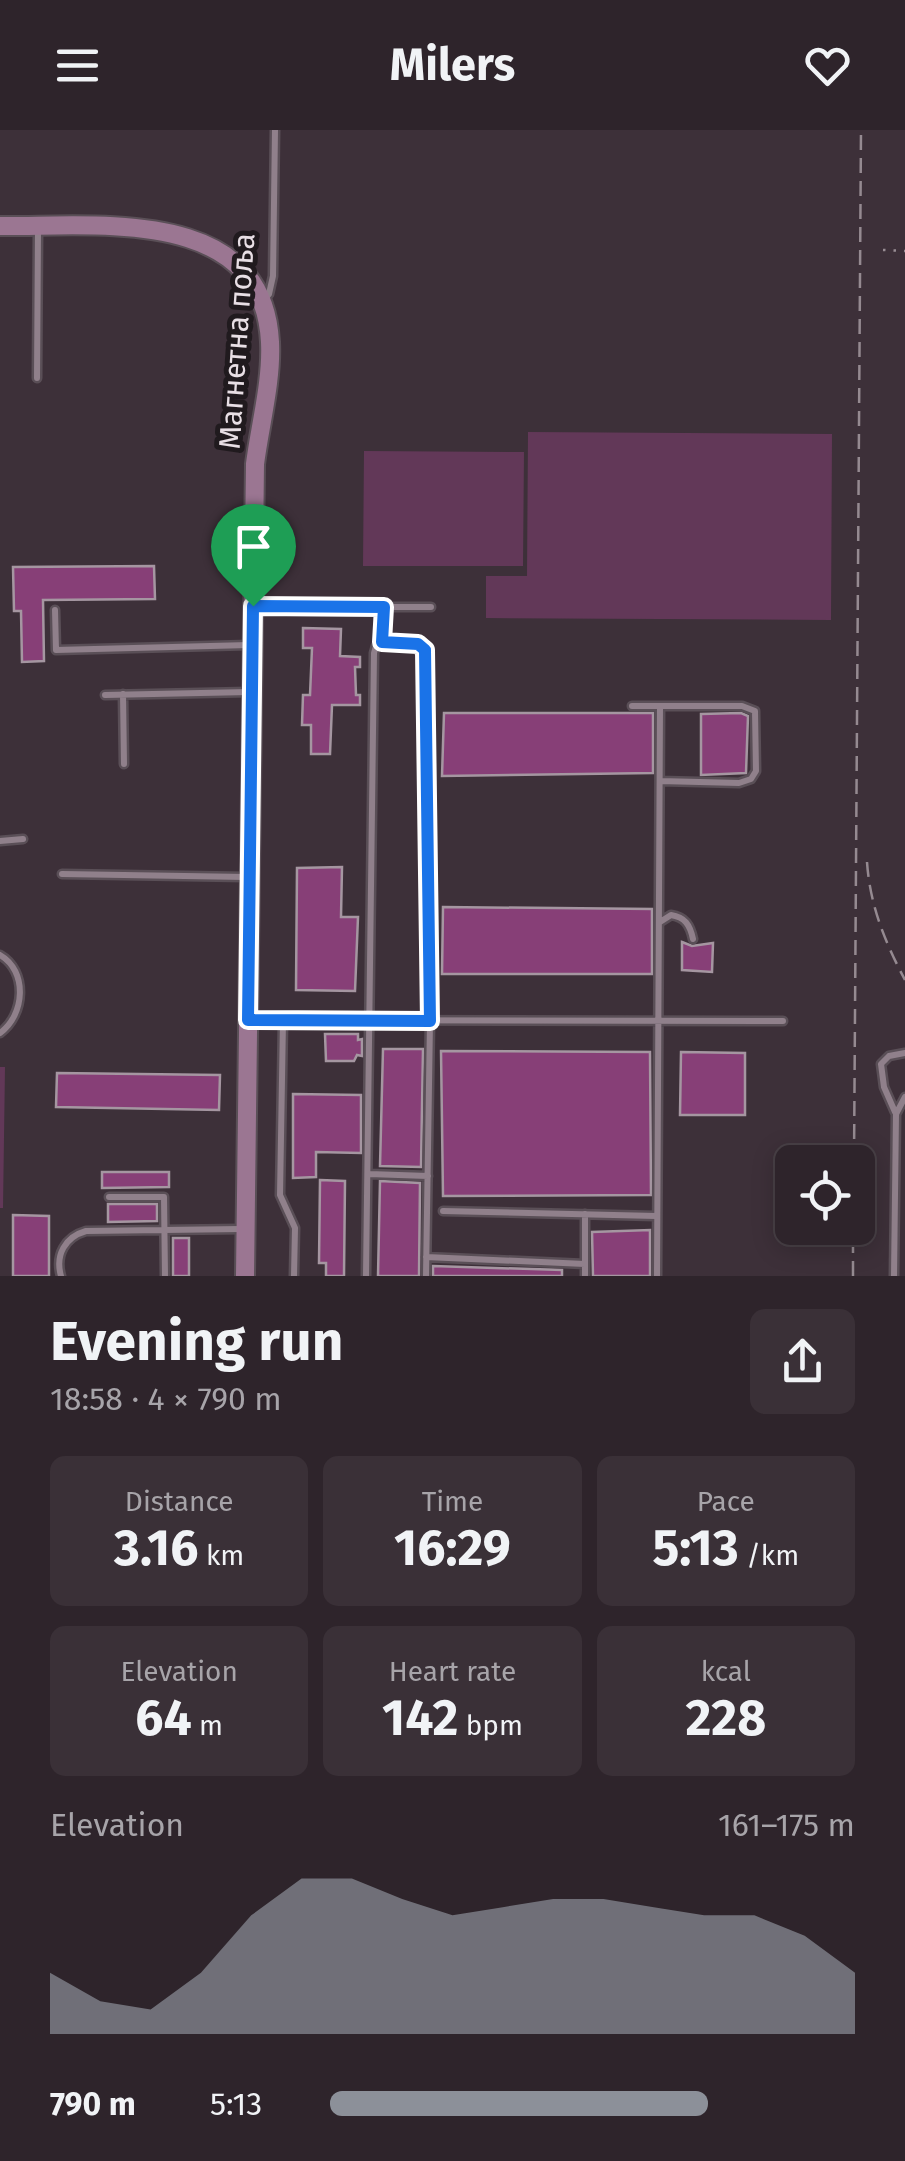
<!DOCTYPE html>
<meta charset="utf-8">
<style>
body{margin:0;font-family:"Fira Sans",sans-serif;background:#3a3037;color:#f1f3f6;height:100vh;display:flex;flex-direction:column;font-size:38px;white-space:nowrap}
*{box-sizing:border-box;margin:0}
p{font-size:32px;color:#a7a4a9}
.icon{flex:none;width:55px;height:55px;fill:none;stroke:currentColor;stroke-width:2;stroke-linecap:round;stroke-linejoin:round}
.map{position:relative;height:1146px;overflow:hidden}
.sheet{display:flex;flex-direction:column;background:#2e242b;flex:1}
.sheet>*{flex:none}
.fabs{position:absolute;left:775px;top:1015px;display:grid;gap:20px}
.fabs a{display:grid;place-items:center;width:100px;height:100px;border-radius:15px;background:#2e242b;box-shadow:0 5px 25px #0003,0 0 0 2px #494147;font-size:50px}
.pin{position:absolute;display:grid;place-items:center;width:85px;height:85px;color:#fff;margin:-102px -42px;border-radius:50% 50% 50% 0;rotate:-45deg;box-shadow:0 0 10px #0007}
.pin .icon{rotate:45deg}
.round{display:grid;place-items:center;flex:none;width:105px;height:105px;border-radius:15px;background:#3a3037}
.headline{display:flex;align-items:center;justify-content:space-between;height:170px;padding:0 50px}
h1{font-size:55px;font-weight:700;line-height:75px}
.stats{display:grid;grid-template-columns:repeat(3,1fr);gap:15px;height:170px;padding:10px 50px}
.stats div{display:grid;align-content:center;border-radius:15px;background:#3a3037;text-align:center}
.stats b{font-size:50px;font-weight:700}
.stats small{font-size:28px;font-weight:400}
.stats p{font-size:28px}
.chart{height:280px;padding:20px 50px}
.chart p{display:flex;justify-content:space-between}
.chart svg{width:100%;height:180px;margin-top:10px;fill:#8c9099;opacity:.7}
ul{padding:0 50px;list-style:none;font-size:32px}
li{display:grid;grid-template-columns:160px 120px 1fr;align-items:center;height:75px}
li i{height:25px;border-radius:12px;background:#8c9099}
header{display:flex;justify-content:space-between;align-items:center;height:130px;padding:0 50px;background:#2e242b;font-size:45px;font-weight:700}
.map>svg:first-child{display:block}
.green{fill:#623858}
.building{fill:#873f77;stroke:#a596a1;stroke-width:2.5}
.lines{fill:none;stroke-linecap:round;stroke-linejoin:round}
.lane-casing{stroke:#5a4f57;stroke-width:11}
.secondary-casing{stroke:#5a4f57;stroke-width:22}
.path{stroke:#988d94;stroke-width:2.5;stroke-dasharray:2.5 8;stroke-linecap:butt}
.lane{stroke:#90808b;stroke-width:6}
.secondary{stroke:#9b7692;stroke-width:18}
.rail{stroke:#958a91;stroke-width:2.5;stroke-dasharray:15 8;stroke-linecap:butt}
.route-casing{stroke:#fff;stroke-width:20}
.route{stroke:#1a73e8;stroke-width:12}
.labels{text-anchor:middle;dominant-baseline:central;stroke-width:10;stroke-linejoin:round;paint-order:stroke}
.street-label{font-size:30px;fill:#e8dfe5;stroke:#201a1e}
</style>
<header><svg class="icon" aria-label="menu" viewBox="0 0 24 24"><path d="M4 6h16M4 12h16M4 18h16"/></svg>Milers<svg class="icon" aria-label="heart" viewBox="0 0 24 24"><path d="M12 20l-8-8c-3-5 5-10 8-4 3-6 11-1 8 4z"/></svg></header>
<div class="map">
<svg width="905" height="1146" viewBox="0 0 905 1146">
<rect width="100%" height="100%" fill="#3d3039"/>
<path class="green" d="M528 302 832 304 831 490 486 488V446H527Z
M364 321 524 322 523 436H363Z
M0 937H5L3 1078H0Z"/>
<path class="building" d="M154 436 155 469 43 470 44 531 22 532 21 481H14L13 437Z
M303 498 341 499 340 526 360 527V537H355L356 565H360V575H332L330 624H311V595H302L303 565H310L312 518H303Z
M444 583H653V643L442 646Z
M741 583 748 586 746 643 701 645V584Z
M342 737 341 787H358L355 861 296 860 297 738Z
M443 777 652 779V844H442Z
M682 812 692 816 713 813 712 842 682 840Z
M325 904H358V910L362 909V926L357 925 354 931H326Z
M383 919H423L421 1037 380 1036Z
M441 921 650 922 651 1065 443 1066Z
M681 922 745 923V985H680Z
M57 943 220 945 219 980 56 977Z
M293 964 361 965V1023L316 1022V1047L293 1048Z
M102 1042H169V1057L102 1058Z
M320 1050 345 1051 344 1146H326V1133H319Z
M380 1051 420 1053 419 1146H378Z
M108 1074H157V1091L108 1092Z
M13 1085 49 1086V1146H13Z
M650 1100V1146H593L592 1102Z
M173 1108H189V1146H173Z
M433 1136 562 1140V1146H433Z"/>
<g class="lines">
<defs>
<path id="lane" d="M263 171 269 164 273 146 275 0
M37 248 38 100
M258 477H431
M55 480 56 520 249 515
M382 512 384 477
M123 564 124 634
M105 565 249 562
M632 576H742L755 581 756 641 751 649 739 653 660 651
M0 711 23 709
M62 744 246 747
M660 792 671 785C685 787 690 795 693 809
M0 825C28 841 25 885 0 903
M249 890 783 891
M283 891 280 1065 295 1098 294 1146
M895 982 884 957 881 934 889 926 905 923
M369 1044 428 1046
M109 1067H164L165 1146
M443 1081 656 1086
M426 1127 585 1134
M61 1146C55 1125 65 1107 86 1101L241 1099
M366 1146 374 523 376 516 382 512 418 514 426 524 430 891 426 1146
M585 1146V1084
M657 1146 660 576
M894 1146 896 984 905 967"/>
<path id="secondary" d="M0 96C96 97 263 75 270 212 272 251 260 295 255 334L245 1146"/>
</defs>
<use href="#lane" class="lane-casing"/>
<use href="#secondary" class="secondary-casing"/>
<path class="path" d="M883 120 905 121"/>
<use href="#lane" class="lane"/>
<use href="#secondary" class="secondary"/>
<path class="rail" d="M867 732C870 776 885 812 905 850
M854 1032 861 0
M853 1146V1098"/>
</g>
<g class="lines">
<defs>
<path id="route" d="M253 476 384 477 382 512 418 514 425 520 430 891 248 890Z"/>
</defs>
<use href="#route" class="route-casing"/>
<use href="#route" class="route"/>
</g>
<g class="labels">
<g class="street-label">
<text transform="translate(237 211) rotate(-86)">Магнетна поља</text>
</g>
</g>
</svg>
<div class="fabs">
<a><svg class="icon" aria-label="locate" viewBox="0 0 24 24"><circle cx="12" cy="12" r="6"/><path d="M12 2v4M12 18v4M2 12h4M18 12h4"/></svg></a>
</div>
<div class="pin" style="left:253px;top:476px;background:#1e9e55"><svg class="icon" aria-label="arrive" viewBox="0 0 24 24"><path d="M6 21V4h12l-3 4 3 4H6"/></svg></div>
</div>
<section class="sheet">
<div class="headline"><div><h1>Evening run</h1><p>18:58 · 4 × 790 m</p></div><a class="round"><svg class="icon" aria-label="share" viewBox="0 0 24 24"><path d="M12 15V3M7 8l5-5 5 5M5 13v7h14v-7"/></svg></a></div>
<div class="stats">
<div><p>Distance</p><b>3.16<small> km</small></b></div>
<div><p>Time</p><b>16:29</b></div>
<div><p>Pace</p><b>5:13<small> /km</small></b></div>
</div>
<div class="stats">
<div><p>Elevation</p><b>64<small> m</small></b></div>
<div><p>Heart rate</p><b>142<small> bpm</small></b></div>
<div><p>kcal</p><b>228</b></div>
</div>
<div class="chart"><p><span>Elevation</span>161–175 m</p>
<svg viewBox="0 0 160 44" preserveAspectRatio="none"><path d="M0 44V29L10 36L20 38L30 29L40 15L50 6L60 6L70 11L80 15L90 13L100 11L110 11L120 13L130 15L140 15L150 20L160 29V44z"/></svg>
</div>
<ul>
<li><b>790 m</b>5:13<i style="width:72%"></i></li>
</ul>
</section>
